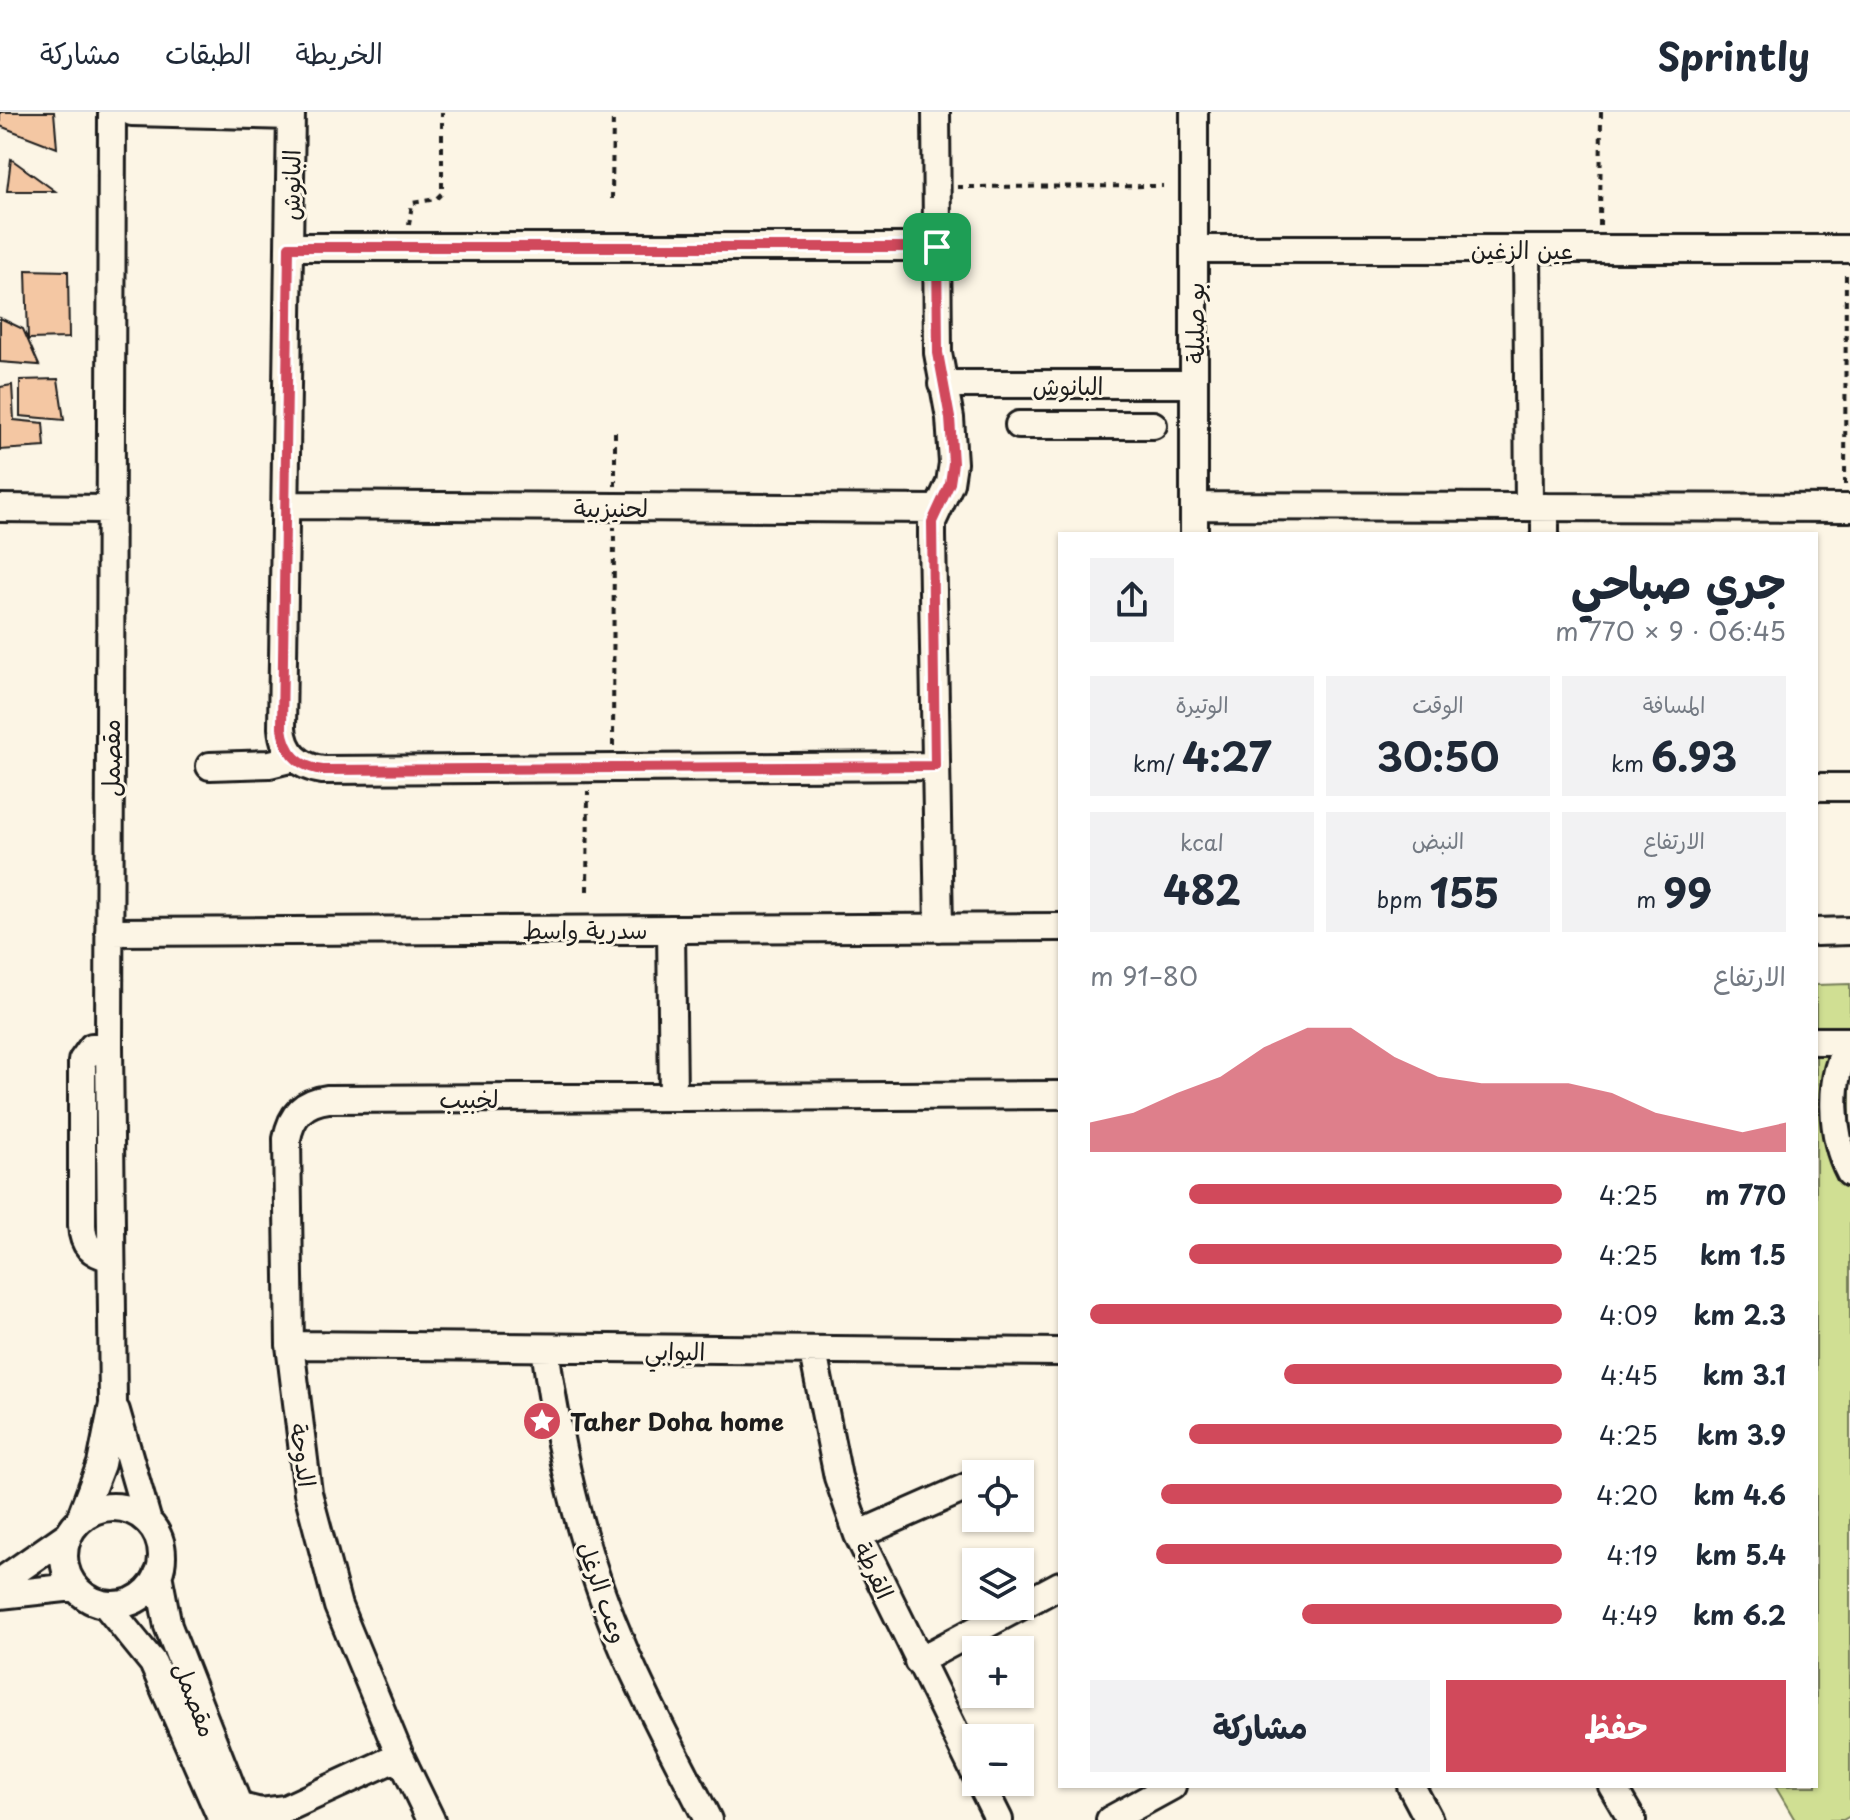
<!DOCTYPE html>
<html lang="ar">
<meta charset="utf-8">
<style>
body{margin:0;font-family:"Playpen Sans","Playpen Sans Arabic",sans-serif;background:#f2f2f3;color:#1f2937;direction:rtl;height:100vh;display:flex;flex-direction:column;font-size:30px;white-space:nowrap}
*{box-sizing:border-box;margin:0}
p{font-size:26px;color:#747a83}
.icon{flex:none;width:44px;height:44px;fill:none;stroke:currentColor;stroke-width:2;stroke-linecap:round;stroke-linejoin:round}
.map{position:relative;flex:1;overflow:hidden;direction:ltr}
.panel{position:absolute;left:1058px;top:420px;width:760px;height:1256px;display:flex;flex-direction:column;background:#fff;border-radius:0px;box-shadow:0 2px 6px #0004;direction:rtl}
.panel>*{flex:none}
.fabs{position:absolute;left:962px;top:1348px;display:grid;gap:16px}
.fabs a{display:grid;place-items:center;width:72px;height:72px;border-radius:0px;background:#fff;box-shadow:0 2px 6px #0004;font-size:40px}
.pin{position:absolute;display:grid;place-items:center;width:68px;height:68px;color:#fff;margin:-34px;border-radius:16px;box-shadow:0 4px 12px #0006}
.round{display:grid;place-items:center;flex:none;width:84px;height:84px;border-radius:0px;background:#f2f2f3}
.overview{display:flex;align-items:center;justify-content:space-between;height:136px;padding:0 32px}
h1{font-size:44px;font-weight:700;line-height:60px}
.figures{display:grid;grid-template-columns:repeat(3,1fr);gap:12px;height:136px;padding:8px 32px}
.figures div{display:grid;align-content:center;border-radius:0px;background:#f2f2f3;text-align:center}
.figures b{font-size:40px;font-weight:700}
.figures small{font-size:22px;font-weight:400}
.figures p{font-size:22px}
.chart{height:224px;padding:16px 32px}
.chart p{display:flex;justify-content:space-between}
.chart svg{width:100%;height:144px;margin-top:8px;fill:#d1495b;opacity:.7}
.button{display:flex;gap:16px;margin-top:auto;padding:16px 32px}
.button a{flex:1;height:92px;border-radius:0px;background:#d1495b;color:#fff;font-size:32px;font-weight:700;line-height:92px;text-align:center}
.button a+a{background:#f2f2f3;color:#1f2937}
ul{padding:0 32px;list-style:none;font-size:26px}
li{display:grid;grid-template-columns:128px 96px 1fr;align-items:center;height:60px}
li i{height:20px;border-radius:10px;background:#d1495b}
header{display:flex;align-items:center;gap:48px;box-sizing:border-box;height:112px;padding:0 40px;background:#fff;border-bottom:2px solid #e0e1e3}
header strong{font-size:38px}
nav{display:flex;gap:44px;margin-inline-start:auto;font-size:28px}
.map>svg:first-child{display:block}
.green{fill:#d0df93;stroke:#767e58;stroke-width:2}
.building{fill:#f4c7a3;stroke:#1c1c1c;stroke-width:2}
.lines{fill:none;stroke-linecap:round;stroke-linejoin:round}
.minor-casing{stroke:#1c1c1c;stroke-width:32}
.path{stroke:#1c1c1c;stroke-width:4;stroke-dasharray:6 6;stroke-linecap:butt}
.minor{stroke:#fcf5e5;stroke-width:26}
.route-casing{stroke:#fff;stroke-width:16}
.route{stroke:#d1495b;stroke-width:10}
.labels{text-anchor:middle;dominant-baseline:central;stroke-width:6;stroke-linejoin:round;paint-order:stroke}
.street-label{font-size:24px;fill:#1c1c1c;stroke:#fcf5e5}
.poi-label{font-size:24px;font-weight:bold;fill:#1c1c1c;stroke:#fcf5e5;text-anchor:start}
</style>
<header>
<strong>Sprintly</strong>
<nav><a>الخريطة</a><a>الطبقات</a><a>مشاركة</a></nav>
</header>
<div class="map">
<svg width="1850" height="1708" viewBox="0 0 1850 1708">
<rect width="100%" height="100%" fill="#fcf5e5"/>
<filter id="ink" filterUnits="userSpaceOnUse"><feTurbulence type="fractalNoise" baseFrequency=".0125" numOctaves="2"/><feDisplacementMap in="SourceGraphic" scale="16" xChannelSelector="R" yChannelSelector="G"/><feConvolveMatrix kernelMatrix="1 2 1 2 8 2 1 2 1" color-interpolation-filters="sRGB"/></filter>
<g filter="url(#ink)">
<path class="green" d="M1850 872V1704L1843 1708H1795L1775 1674H1816V873Z"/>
<path class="building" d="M0 0H54L57 36 0 14Z
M11 47 55 79H7Z
M26 158 68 159 69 226 28 227Z
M0 206 23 217 39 253 0 250Z
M58 267 64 308 20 304V268Z
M12 273 14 308 43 311 45 335 0 338V275Z"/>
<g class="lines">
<defs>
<path id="minor" d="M132 0 291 4
M291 0 282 616C284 641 299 655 323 658L935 654
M936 0 938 241 950 306 953 351 950 371 932 410V424L939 816
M1194 0V422
M289 135H937
M1194 137H1850
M1527 137 1529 395
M942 272H1194
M1019 313H1153
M285 393 937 397
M1194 394 1850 396
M1545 395V422
M0 396 110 397
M210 654 270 652 294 646
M1816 675H1850
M671 817 673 985
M109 820 1060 815
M1816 820 1850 819
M1816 929H1850
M1850 930C1827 965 1831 1025 1850 1061
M109 935H92L82 949V1113C83 1134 91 1141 111 1146
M290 1233 1060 1240
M545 1236C559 1340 582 1442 624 1538 649 1596 680 1652 708 1708
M813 1240 838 1365 858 1423 976 1663
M116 1299 148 1410
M64 1444a49 49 0 1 1 98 0a49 49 0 1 1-98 0Z
M80 1407 101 1352 113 1292 109 935 112 0
M858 1423 976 1371
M158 1462 168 1514 244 1708
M0 1470 69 1422
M0 1483 74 1475
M106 1493 153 1551 222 1708
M918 1549 1060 1473
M980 1670 999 1708
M1411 1674 1429 1708
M1612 1674 1632 1708
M237 1694 261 1700 285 1697 400 1644
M431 1708 400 1644 338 1494 308 1381 290 1233 287 1027C291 1003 304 990 328 987L1060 983
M1110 1708 1172 1674"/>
</defs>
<use href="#minor" class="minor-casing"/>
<path class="path" d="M957 75 1163 74
M612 87 613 0
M409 113 412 91 436 87 442 81V0
M1600 114 1601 0
M1845 373 1846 158
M615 374V317
M613 634 614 415
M587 779 588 679"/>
<use href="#minor" class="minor"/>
</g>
</g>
<g class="lines" filter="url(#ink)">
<defs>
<path id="route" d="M289 135H937L938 241 950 306 953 351 950 371 932 410 935 654 323 658C299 655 285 641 282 616Z"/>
</defs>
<use href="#route" class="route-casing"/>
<use href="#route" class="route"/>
</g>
<defs>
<symbol id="sight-disc" viewBox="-11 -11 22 22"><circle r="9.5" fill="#d1495b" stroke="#fcf5e5"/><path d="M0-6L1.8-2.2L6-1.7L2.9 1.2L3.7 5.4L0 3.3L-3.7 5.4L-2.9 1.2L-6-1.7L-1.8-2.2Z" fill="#fff"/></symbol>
</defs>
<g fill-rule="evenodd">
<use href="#sight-disc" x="520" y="1287" width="44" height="44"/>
</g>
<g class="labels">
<g class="street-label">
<text transform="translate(290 73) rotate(-89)">البانوش</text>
<text x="1522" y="137">عين الزغين</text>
<text transform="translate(1194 211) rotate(-90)">بو صليلة</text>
<text x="1068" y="273">البانوش</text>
<text x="611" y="395">لحنيزبية</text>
<text transform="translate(110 646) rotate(-90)">مقصمل</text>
<text x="585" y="817">سدرية واسط</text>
<text x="469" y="986">لخبيب</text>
<text transform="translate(675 1238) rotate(1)">اليوابي</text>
<text transform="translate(304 1343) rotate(82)">الدوحة</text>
<text transform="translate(875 1458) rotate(65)">القرطة</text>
<text transform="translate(604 1480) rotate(71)">وعب الرغل</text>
<text transform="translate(196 1587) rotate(69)">مقصمل</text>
</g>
<g class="poi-label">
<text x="570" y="1309">Taher Doha home</text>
</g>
</g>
</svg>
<div class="fabs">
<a><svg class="icon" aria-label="locate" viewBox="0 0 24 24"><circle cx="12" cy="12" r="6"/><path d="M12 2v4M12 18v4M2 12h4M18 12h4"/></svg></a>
<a><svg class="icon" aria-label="layers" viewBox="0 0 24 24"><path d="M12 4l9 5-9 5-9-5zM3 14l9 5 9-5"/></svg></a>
<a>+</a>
<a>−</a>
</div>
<div class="pin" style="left:937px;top:135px;background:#1e9e55"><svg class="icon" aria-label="arrive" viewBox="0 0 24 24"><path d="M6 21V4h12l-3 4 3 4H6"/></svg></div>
<section class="panel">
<div class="overview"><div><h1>جري صباحي</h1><p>06:45 · 9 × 770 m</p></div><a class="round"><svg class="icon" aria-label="share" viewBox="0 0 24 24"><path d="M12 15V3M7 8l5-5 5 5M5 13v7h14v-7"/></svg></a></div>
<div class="figures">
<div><p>المسافة</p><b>6.93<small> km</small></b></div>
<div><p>الوقت</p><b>30:50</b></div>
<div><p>الوتيرة</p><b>4:27<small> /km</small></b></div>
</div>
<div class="figures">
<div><p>الارتفاع</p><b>99<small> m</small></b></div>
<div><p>النبض</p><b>155<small> bpm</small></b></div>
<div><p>kcal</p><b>482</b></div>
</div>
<div class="chart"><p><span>الارتفاع</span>80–91 m</p>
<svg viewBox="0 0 160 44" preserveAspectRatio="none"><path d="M0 44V35L10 32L20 26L30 21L40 12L50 6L60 6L70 15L80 21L90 23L100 23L110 23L120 26L130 32L140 35L150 38L160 35V44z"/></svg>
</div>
<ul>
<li><b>770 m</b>4:25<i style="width:79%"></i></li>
<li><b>1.5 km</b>4:25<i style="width:79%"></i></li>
<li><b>2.3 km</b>4:09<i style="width:100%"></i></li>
<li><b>3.1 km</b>4:45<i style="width:59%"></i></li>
<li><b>3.9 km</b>4:25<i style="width:79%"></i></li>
<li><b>4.6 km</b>4:20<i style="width:85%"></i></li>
<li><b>5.4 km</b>4:19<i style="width:86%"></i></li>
<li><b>6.2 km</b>4:49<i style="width:55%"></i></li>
</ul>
<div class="button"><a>حفظ</a><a>مشاركة</a></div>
</section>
</div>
